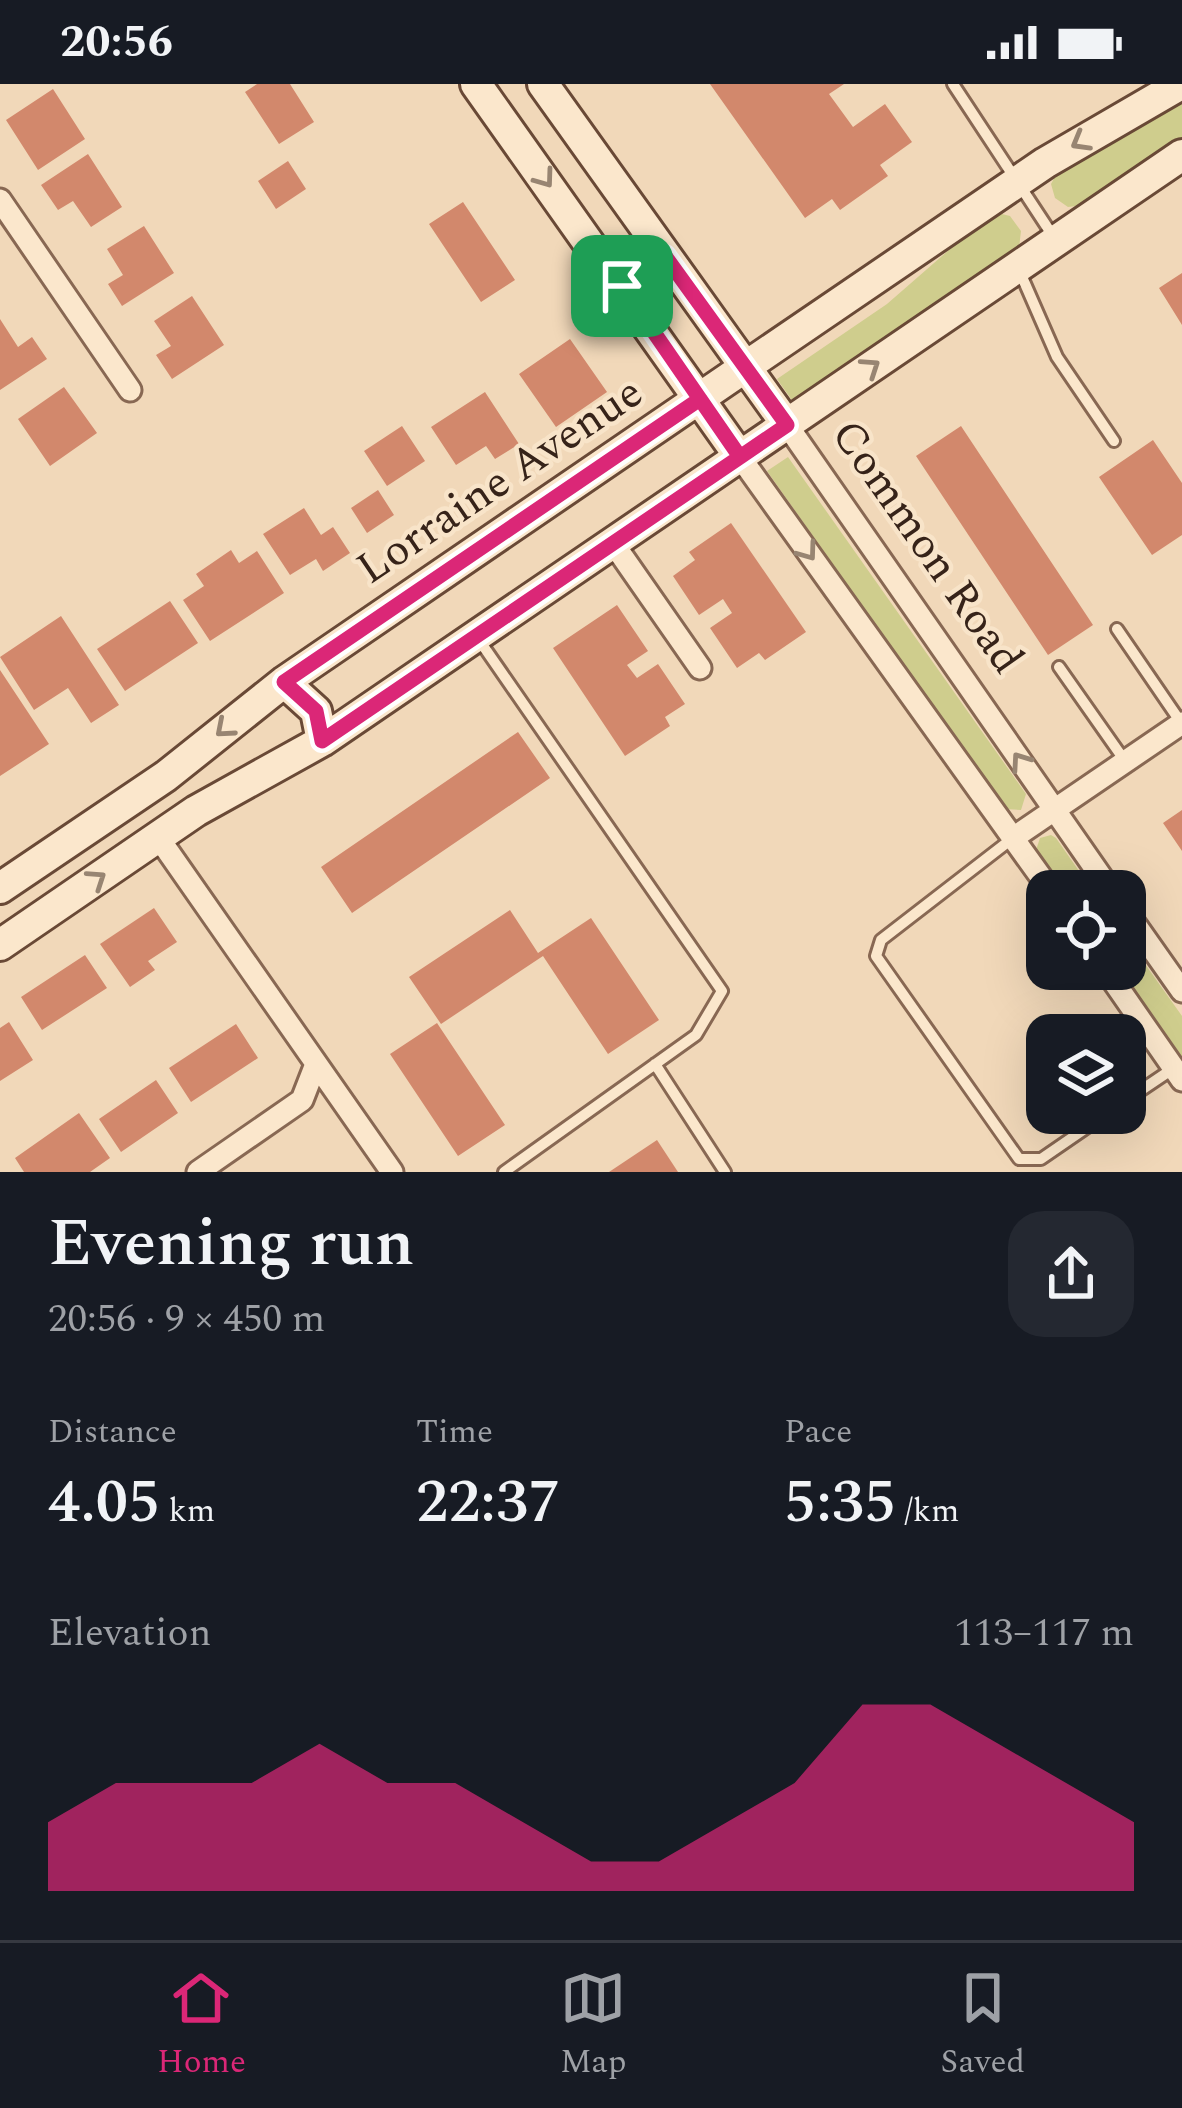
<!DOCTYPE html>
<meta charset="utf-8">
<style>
body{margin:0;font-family:Spectral,serif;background:#242831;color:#f1f3f6;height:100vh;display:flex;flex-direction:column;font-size:45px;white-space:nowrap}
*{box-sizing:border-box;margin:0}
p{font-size:39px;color:#9ea1a6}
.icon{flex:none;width:66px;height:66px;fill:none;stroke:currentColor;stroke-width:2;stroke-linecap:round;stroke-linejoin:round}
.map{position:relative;height:1088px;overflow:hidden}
.sheet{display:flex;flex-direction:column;background:#171b24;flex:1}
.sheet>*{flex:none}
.controls{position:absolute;left:1026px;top:786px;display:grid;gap:24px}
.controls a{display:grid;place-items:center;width:120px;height:120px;border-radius:24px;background:#171b24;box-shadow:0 12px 48px #0002;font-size:60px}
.pin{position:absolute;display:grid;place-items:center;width:102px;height:102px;color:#fff;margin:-51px;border-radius:24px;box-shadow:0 6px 18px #0006}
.round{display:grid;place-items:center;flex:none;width:126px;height:126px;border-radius:36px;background:#242831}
.head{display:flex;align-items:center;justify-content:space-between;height:204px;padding:0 48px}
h1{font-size:66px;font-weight:600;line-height:90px}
.figures{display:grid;grid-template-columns:repeat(3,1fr);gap:18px;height:204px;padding:12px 48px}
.figures div{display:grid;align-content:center}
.figures b{font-size:60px;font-weight:600}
.figures small{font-size:33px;font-weight:400}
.figures p{font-size:33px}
.chart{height:336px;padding:24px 48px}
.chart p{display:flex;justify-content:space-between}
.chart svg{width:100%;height:216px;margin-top:12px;fill:#db2777;opacity:.7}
.status{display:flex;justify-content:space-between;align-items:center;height:84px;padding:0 60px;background:#171b24;direction:ltr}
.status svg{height:33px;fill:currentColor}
.menu{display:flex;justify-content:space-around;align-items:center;height:168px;border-top:3px solid #363941;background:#171b24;font-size:33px;color:#9ea1a6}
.menu a{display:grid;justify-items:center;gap:6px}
.menu .active{color:#db2777}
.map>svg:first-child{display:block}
.green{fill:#cfcd8d}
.building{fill:#d2886c}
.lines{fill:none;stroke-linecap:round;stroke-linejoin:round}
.lane-casing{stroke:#886853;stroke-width:16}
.street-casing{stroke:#886853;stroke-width:27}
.secondary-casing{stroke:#694936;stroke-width:36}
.lane{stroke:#fbe7cc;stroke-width:10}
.street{stroke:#fbe7cc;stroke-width:21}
.secondary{stroke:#fbe7cc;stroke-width:30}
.oneway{stroke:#988572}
.route-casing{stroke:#fff;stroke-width:24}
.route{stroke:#db2777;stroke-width:15}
.labels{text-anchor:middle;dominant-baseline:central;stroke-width:9;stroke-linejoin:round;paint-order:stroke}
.street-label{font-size:45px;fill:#362319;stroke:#f8e4c9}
</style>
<div class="status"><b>20:56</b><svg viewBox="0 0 49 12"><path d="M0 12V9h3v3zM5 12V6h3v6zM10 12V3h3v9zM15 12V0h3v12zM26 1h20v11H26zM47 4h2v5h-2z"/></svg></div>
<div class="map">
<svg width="1182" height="1088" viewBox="0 0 1182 1088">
<rect width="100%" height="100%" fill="#f1d8b9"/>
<path class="green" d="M1182 15V54L1084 121 1068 123 1055 114 1051 100 1058 87Z
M1002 130 1010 132 1021 147 1019 164 794 319 777 295 887 220 973 145Z
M788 373 1026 710 1021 726 1005 725 767 387Z
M1051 751 1056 754 1093 807H1062L1035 769 1040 754Z
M1125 852 1182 932V977L1117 885H1125Z"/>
<path class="building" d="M257 0H290L314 38 279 60 245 8Z
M710 0H844L829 10 853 43 885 20 912 58 880 81 888 92 840 126 832 115 805 134Z
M53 5 85 55 38 86 6 36Z
M88 70 122 123 91 143 73 117 58 126 41 101Z
M288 77 306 105 276 125 258 97Z
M463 118 515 196 481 218 429 140Z
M144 142 174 189 122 222 108 200 123 191 107 165Z
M1182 189V241L1159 204Z
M192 212 224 261 172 295 156 271 171 262 154 237Z
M0 235 18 263 32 253 47 275 0 306Z
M570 255 607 308 556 343 519 290Z
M64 303 97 349 50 382 18 335Z
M485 308 519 360 495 375 486 362 456 381 431 343Z
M402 342 425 377 387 402 364 367Z
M961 342 1093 541 1048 571 916 372Z
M1153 356 1182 399V451L1152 471 1099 393Z
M378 406 394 431 367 449 351 424Z
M304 424 321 451 333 443 350 469 323 487 316 475 290 491 263 450Z
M731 439 806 548 765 576 759 569 737 584 710 544 732 529 723 515 699 531 673 492 695 476 689 468Z
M231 466 239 479 257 467 284 509 210 557 183 516 204 502 196 490Z
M170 517 198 559 125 607 97 565Z
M617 521 648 567 627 581 637 594 658 580 685 620 665 633 670 642 625 672 553 564Z
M61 532 119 621 91 639 68 604 34 626 0 573Z
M0 586 49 660 0 692Z
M518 648 550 694 352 829 321 783Z
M1182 726V767L1163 739Z
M154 824 177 858 148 877 155 886 130 903 100 860Z
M510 826 538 869 591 834 659 936 608 970 543 872 441 940 409 893Z
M85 871 107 904 42 946 21 913Z
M9 938 33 976 0 997V944Z
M437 939 505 1041 458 1072 390 970Z
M236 940 258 974 191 1018 169 984Z
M156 996 178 1029 121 1068 99 1035Z
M79 1029 110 1074 90 1088H24L15 1074Z
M657 1056 678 1088H609Z"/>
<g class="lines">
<defs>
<path id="lane" d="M953 0 1053 152
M1019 186 1057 273 1114 357
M1117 545 1182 640
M477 553 722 907 696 951 504 1088
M1059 583 1125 677
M1013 754 881 856 876 872 1019 1075H1041L1108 1029
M655 980 725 1088
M1125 1017 1174 984"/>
<path id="street" d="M0 116 130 306
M622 202 665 172
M787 341 1111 807
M740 373 1051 807
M613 459 700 584
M158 753 392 1088
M1013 754 1182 639
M1125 826 1182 907
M1105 885 1182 996
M198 1088 302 1016 316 980"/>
<path id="secondary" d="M476 0 740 373
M543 0 787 341
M284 598 316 627 322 657
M0 804 166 692 284 598 757 275 1045 79 1181 0
M0 861 196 727 322 657 1182 71"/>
</defs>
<use href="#lane" class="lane-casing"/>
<use href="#street" class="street-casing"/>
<use href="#secondary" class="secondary-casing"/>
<use href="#lane" class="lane"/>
<use href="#street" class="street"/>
<use href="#secondary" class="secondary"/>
</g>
<defs><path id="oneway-chevron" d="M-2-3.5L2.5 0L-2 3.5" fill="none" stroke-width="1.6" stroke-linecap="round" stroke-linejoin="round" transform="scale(3)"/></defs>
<g class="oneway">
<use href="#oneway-chevron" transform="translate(1080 58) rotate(150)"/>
<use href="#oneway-chevron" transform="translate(545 95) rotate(54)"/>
<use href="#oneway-chevron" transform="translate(871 283) rotate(-34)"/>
<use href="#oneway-chevron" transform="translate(808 468) rotate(54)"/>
<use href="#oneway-chevron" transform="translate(224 645) rotate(139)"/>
<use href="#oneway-chevron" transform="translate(1020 677) rotate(-125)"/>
<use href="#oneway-chevron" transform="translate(97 795) rotate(-34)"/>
</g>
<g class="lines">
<defs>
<path id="route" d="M622 202 740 373 322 657 316 627 284 598 700 315 740 373 787 341 665 172 622 202"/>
</defs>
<use href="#route" class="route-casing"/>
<use href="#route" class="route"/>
</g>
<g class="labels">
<g class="street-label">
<text transform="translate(500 397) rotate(-34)">Lorraine Avenue</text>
<text transform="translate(927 463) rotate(55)">Common Road</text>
</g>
</g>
</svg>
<div class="controls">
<a><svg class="icon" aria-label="locate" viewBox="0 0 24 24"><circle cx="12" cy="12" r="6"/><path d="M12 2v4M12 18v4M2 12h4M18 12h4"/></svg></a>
<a><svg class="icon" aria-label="layers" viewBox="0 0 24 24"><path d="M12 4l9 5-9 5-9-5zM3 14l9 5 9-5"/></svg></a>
</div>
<div class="pin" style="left:622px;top:202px;background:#1e9e55"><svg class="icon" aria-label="arrive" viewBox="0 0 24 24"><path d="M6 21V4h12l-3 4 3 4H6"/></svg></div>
</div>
<section class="sheet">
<div class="head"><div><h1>Evening run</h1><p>20:56 · 9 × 450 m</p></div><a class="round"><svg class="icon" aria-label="share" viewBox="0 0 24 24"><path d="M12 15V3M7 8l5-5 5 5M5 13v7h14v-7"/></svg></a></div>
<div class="figures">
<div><p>Distance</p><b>4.05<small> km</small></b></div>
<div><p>Time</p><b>22:37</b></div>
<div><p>Pace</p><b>5:35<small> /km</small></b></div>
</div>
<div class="chart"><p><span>Elevation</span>113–117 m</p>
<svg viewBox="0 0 160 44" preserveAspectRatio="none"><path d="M0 44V30L10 22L20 22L30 22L40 14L50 22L60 22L70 30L80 38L90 38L100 30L110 22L120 6L130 6L140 14L150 22L160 30V44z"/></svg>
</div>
</section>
<nav class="menu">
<a class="active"><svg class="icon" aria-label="home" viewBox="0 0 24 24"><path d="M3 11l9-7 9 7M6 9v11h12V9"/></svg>Home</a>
<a><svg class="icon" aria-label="map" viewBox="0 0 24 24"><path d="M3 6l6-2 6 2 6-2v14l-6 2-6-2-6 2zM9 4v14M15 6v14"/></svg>Map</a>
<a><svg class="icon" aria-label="saved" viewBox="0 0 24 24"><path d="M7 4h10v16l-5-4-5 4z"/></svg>Saved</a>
</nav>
